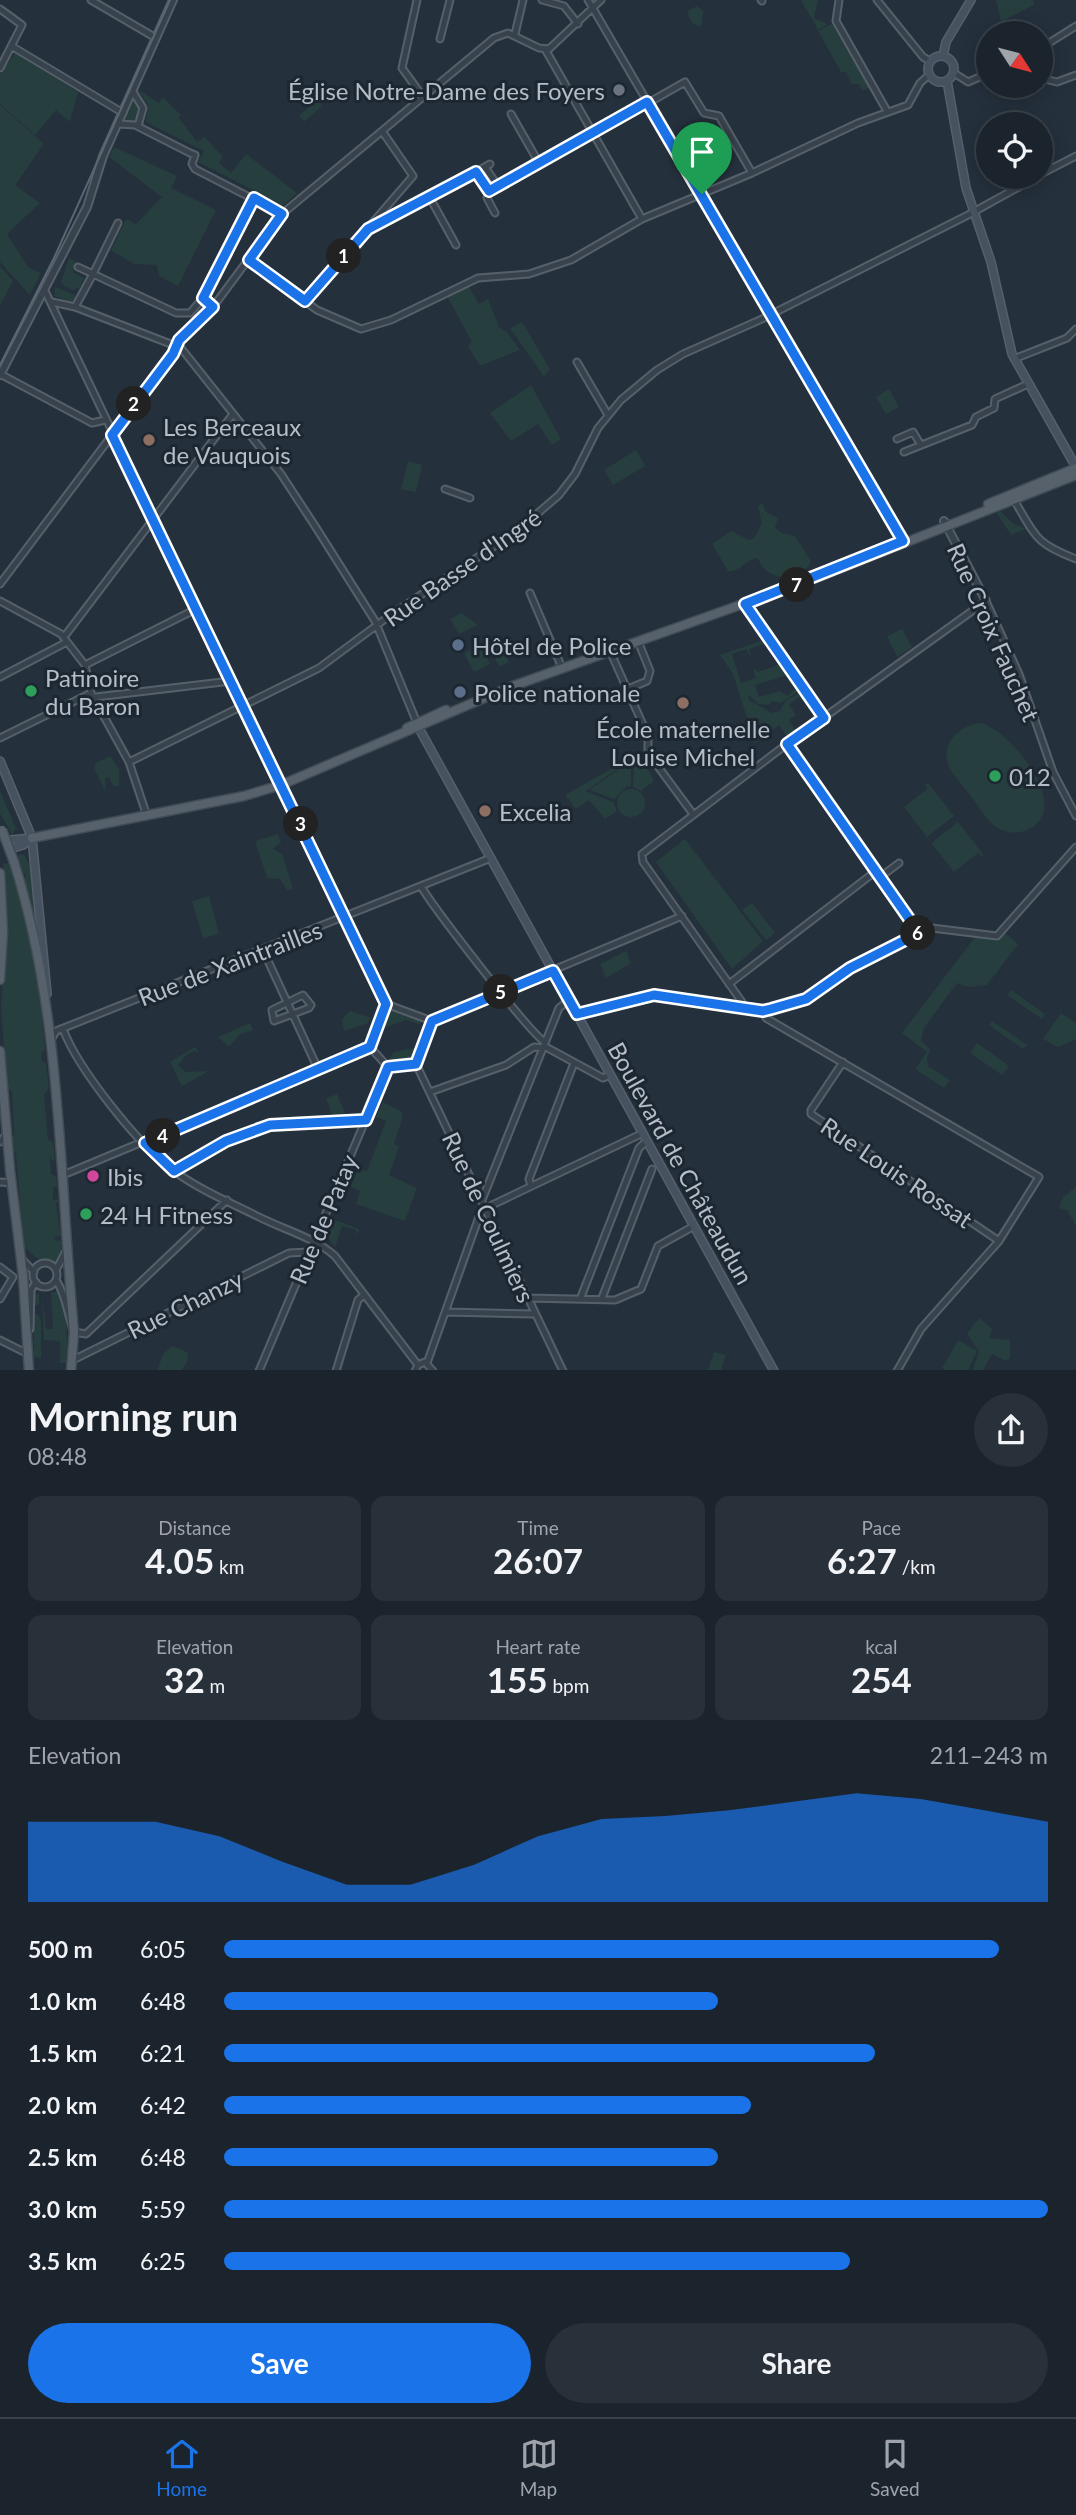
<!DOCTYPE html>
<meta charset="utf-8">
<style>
body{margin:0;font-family:Lato,sans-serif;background:#283039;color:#f1f3f6;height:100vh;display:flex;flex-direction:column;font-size:26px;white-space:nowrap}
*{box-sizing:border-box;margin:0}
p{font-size:23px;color:#a0a4aa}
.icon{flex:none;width:38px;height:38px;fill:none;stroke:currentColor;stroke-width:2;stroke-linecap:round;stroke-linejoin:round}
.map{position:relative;height:1370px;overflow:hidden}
.details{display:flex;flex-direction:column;background:#1b242d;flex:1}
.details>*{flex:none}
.needle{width:46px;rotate:126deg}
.fabs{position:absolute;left:976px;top:21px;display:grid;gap:14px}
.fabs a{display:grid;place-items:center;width:77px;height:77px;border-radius:50%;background:#1b242d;box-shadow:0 4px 18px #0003,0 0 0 2px #394149;font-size:35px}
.pin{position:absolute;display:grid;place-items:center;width:60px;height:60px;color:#fff;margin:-72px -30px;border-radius:50% 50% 50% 0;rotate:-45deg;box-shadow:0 0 7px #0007}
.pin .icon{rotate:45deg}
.km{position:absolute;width:35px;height:35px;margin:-18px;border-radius:50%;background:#222;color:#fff;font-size:19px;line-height:35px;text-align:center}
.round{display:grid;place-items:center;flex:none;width:74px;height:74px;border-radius:37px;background:#283039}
.headline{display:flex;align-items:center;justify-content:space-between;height:119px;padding:0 28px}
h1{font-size:38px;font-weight:700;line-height:52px}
.figures{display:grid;grid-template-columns:repeat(3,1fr);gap:10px;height:119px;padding:7px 28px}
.figures div{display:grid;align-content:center;border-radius:14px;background:#283039;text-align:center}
.figures b{font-size:35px;font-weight:700}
.figures small{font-size:19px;font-weight:400}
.figures p{font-size:19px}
.chart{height:196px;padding:14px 28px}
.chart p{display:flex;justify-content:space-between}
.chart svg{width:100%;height:126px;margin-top:7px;fill:#1a73e8;opacity:.7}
.cta{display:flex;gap:14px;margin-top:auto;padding:14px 28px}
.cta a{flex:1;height:80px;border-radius:42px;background:#1a73e8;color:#fff;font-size:28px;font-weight:700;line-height:80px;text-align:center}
.cta a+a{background:#283039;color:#f1f3f6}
ul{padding:0 28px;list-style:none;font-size:23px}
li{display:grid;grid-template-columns:112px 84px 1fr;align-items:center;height:52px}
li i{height:18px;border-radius:9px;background:#1a73e8}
.dock{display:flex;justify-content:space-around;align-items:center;height:98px;border-top:2px solid #394149;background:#1b242d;font-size:19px;color:#a0a4aa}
.dock a{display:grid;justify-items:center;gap:4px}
.dock .current{color:#1a73e8}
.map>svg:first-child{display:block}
.green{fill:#273e3e}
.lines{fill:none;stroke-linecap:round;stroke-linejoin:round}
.minor-casing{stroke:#56606a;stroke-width:9}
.tertiary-casing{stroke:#56606a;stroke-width:10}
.secondary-casing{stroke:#56606a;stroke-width:10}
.primary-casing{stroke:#414b55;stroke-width:11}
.minor{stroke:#38424c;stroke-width:5}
.tertiary{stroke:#38424c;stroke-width:6}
.secondary{stroke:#46525f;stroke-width:7}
.primary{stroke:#56616c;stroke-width:8}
.tram{stroke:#5a6673;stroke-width:2}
.primary-bridge-casing{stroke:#414b55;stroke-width:11;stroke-linecap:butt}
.primary-bridge{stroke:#56616c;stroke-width:8}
.route-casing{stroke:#fff;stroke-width:14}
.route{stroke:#1a73e8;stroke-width:9}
.worship-dot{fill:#6b7280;stroke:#1d2731;stroke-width:2.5}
.education-dot{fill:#8d6e63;stroke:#1d2731;stroke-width:2.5}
.service-dot{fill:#5c6f8a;stroke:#1d2731;stroke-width:2.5}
.leisure-dot{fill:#2e9e5b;stroke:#1d2731;stroke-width:2.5}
.hotel-dot{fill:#d1479c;stroke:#1d2731;stroke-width:2.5}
.labels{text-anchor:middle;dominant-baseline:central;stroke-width:6;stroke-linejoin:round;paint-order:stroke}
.poi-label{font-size:24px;fill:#b4bdc8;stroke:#1d2731;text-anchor:start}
.street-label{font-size:24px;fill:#b4bdc8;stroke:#1d2731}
</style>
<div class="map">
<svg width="1076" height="1371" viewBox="0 0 1076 1371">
<rect width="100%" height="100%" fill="#24303c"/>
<path class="green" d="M801 0H818L814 18 828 24 818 30Z
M996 0H1032L1035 4 1001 22Z
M697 6 703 11 701 27C693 25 688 19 688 11Z
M833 23 870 87 863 91 859 84H852L846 72H841L818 31Z
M15 53 78 92 70 122 56 110 35 135 0 104V75Z
M138 89 159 103 163 97 181 115 179 118 197 142 205 137 223 157 219 163 231 173 246 154 297 193 279 209 263 199V195L198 162 204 151 146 122 148 105Z
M134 99 141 110 138 121 124 122Z
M317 100 322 106 304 122 299 116Z
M0 105 44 144 15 185 40 203 7 234 28 267 41 273 30 295 0 262Z
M114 147 177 176 171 188 216 210 178 286 159 276 157 265 134 264 111 250 126 219 136 224 162 197 109 157Z
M69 258 77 262 73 272 84 278 80 287 73 290 64 286 61 282Z
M0 266 13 281 0 306Z
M468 285 479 304 488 299 499 327 507 332 520 350 480 366 468 346 472 342 447 296Z
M55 287 76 295 72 302 54 296Z
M522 322 550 369 544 377 510 328Z
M531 385 561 439 552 445 538 424 511 441 490 413Z
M889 389 899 407 886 414 876 397Z
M636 450 645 466 613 485 604 470Z
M408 461 422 465 416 492 401 489Z
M762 503 766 512 778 518 775 528 782 533 795 536 811 561C805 579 782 581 768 572 764 570 760 562 757 558 745 560 741 572 728 571L712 544 731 531 749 540 755 537 762 523 758 507Z
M1000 511 1014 524 1026 529 1011 535 996 512Z
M461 613 478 625 459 634 450 619Z
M902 629 912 647 897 657 887 636Z
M495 635 509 662 499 667 488 643 497 639Z
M764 640 766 643 749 649 752 659 746 649 732 654 741 683 756 678 753 668 758 672 778 665 777 660 788 675 755 685 759 697 780 691 788 696 796 688 798 692 780 703 773 701 768 705 758 704 748 694 749 700 772 713 780 711 786 700 799 693 815 717 799 697 789 705 796 715 789 720 796 731 787 737 779 725 755 743 733 674 720 655Z
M481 645 490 664 474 672 464 653Z
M980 723C1009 728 1074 808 1029 829 1019 834 1007 834 998 828 987 821 980 809 973 799 966 789 956 779 950 769 938 745 958 726 980 723Z
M639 753 654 781 641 791 633 787 634 757 586 791 613 802 617 811 605 819 589 800 576 809 565 795Z
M110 756 119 769V785L114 787 109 777 105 778 106 793 94 768 96 763Z
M631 761V787L627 786 614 799 589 790Z
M925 784H929L954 816 927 837 904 807 927 789Z
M617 803a14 14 0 1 1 28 0a14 14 0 1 1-28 0Z
M0 791 16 828 12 835 0 813Z
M958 822 983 854 982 858 978 853 954 872 931 843Z
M278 834 281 842 273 849 282 854 293 889 287 890 280 879 267 878 255 841Z
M685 839 763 941 732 969 656 862Z
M23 854C37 868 37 918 39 939L24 880 26 875 21 871 17 855Z
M10 862C31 923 40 987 45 1050L41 1053 42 1061 46 1063 49 1089 44 1094 48 1140 53 1142 55 1161 50 1159 51 1174 56 1176 57 1186 53 1187V1200L59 1199 56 1204 61 1236 54 1237 55 1241 62 1240 61 1255 56 1265 39 1260 23 1246 17 1201 20 1200 16 1153 12 1150 11 1136H14L12 1092 7 1088 1 1007 7 918 3 864Z
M209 896 219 934 203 938 192 901Z
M752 903 775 933 766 940 742 910Z
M1005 933 1018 944 987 985 968 987 957 983 924 1028 921 1040 930 1050 927 1057 928 1066 950 1080 944 1088 915 1069 927 1052 902 1033 975 937 998 941Z
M626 951 631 963 606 978 600 964Z
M1011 990 1045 1014 1042 1019 1007 995Z
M391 1008 424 1021 418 1024 406 1020 384 1028 381 1027Z
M350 1011 370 1017 368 1023 344 1031 342 1019Z
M1061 1013 1076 1023V1039L1058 1047 1043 1039Z
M992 1021 1027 1045 1023 1049 989 1025Z
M250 1023 253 1030 239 1035 229 1047 218 1037Z
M977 1043 1009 1066 1002 1075 970 1053Z
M195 1047 199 1053 194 1051 185 1056 178 1066 186 1072 209 1071 182 1086 170 1062Z
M420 1047 413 1061 389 1063 384 1058 388 1060 394 1052Z
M337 1094 347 1118 334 1119 326 1098Z
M383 1102 401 1111 403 1116 394 1144 399 1146 389 1175 417 1188 405 1221 356 1204 360 1191 351 1187 356 1168 367 1171 386 1121 376 1117Z
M1076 1187V1226L1067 1210 1059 1208 1063 1197Z
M335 1220 359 1229 357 1236 356 1230 342 1226 335 1247 326 1235 330 1224Z
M51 1292H60C67 1315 68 1340 66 1363H60V1341L44 1340 42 1294 46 1329H53Z
M39 1294V1304L34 1306V1314H38L41 1321V1358L34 1357 32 1295Z
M979 1318 992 1329 989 1338 1010 1340V1358L1006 1361 992 1354 983 1370H973L979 1351 967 1334Z
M958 1340 977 1351 968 1370H945L942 1368Z
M173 1346 187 1352 188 1360 182 1370H157L164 1353Z
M714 1352 726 1355 721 1370H708Z"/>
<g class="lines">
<defs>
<path id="minor" d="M91 0 156 38
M417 0 402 68 423 97
M542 0 564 6 578 24
M588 0 903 541
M761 0 762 1
M839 0 836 21 887 111
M877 0 923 57 930 61
M0 9 22 25 0 68
M515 34 523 0
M440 39 450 0
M13 47 123 113
M1041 48 1076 26
M545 49 642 219
M954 73 968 82 989 73
M1041 78 1057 82 1076 75
M133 92 143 108 138 126
M648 103 685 82 704 113 719 116 752 173
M511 114 539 163
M118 124 135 125 190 153 195 155 192 164 195 169 282 214
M490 164 476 172 489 191 647 102
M485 167 498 186
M1041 174 1076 156
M489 191 487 198 495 213
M430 198 456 245
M371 228 476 172
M249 260 317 310 361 329 391 320 478 278 529 274 571 260 642 219 752 173 858 123 908 105 920 83 929 75
M78 267 93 274 118 223
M45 291 386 1004
M305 301 413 176 382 131
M52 302 75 307 181 348 281 474 315 526 375 621 417 723
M75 307 93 274 176 313H190L203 298
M213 307 203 298 254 198
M1014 359 1067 338 1076 329
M577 362 608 415
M0 374 92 423 105 420
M897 439 913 432 921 445
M904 452 972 425 976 417 994 408 995 399 1028 384
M445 489 470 498
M1014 500C1036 536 1034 543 1076 559
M0 584 173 354 179 340 213 307 282 214 494 38 508 33 539 48 549 49 601 0
M530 593 562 668
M0 601 61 634 85 665 91 693 129 762 147 816
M745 604 824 718
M64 637 233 414
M610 651 648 736V753L693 814
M85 665 196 609
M0 677 65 643
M628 689 647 681 650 671 638 641
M96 697 231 681
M0 738 91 693
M787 744 919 933
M129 762 319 668 392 614 517 531 559 495 575 474 598 428 621 400 657 370 683 354 762 319 968 215 1037 177
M887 872 899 863
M421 886C432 906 532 1036 545 1042
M263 950 318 1069
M729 984 876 871
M303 995 311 1005 309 1008 274 1021 272 1010Z
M386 1004 432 1021
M742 1007V1002L643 862 642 854 787 744 986 601 1019 674 1053 772 1076 816
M763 1011 766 1018 1039 1177 999 1241 921 1329 897 1371
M577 1014 654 995 771 1009 806 999 850 968 932 928 997 936 1076 847
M432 1021 682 916
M63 1029C78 1069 139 1146 174 1171 200 1190 231 1203 259 1217 285 1230 313 1237 335 1256L418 1365
M52 1038 56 1031 491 858
M544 1046 603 1078 610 1075
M370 1047 386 1004
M370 1047 388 1067
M843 1062 811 1110V1114L999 1241
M416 1064 563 1371
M416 1064 432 1021
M388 1067 416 1064
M430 1092 506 1065 534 1047 543 1048
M0 1142 7 1133
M174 1171 226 1141 270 1125 366 1120
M63 1175 370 1047
M0 1182 12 1183
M531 1186 529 1179 574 1063
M482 1200 559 1008 569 1000
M21 1258 34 1272
M33 1275a12 12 0 1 1 24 0a12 12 0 1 1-24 0Z
M0 1267 13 1277
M56 1270 66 1251
M56 1280C67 1297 67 1314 74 1332L86 1334 227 1200
M581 1297 639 1148 647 1141
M528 1298 615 1300 641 1289 658 1246 694 1226
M602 1298 652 1169
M0 1299 13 1277
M445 1312 535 1314
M30 1329 31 1290 36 1282
M0 1340 28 1354
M73 1360 289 1253 309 1252
M427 1363 480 1214 492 1205 643 1133
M259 1371 388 1067
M336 1371 358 1300 364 1295
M415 1371 418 1365 425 1362 433 1371"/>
<path id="tertiary" d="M0 375 87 207 103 156 173 0
M944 521 986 601"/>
<path id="secondary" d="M928 69a13 13 0 1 1 26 0a13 13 0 1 1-26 0Z
M943 56 946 42 971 0
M947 81 966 188 991 262 1012 354 1076 467
M421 732 774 1371
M0 761 32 838 47 994
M11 840 31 838
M13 848 23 845 32 838"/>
<path id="primary" d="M988 504 1076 468
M407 728 446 710
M32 838 244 796 281 785 510 687 816 578 1076 475
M14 862C62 1014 59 1175 74 1332L71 1371
M0 873 3 932 0 980
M0 1051 10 1170 23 1276 29 1371"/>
</defs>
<use href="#minor" class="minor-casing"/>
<use href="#tertiary" class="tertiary-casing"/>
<use href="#secondary" class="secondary-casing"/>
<use href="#primary" class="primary-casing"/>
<use href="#minor" class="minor"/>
<use href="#tertiary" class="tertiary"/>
<use href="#secondary" class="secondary"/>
<use href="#primary" class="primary"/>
<path class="tram" d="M0 365 54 258 170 0"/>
<defs>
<path id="primary-bridge" d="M2 830 14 862"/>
</defs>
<use href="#primary-bridge" class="primary-bridge-casing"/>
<use href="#primary-bridge" class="primary-bridge"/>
</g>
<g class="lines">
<defs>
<path id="route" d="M647 102 903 541 745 604 824 718 787 744 919 933 850 968 806 999 771 1009 763 1011 654 995 577 1014 553 971 432 1021 416 1064 388 1067 366 1120 270 1125 226 1141 174 1171 145 1143 370 1047 386 1004 112 435 173 354 179 340 213 307 203 298 254 198 282 214 249 260 305 301 368 229 476 172 489 191Z"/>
</defs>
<use href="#route" class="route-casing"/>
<use href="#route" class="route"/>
</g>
<circle class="worship-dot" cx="619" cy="90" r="7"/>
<g class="education-dot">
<circle cx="149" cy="440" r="7"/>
<circle cx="683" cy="703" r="7"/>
<circle cx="485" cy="811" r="7"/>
</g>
<g class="service-dot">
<circle cx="458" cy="645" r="7"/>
<circle cx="460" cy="692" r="7"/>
</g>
<g class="leisure-dot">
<circle cx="31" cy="691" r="7"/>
<circle cx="995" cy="776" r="7"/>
<circle cx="86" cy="1214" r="7"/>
</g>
<circle class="hotel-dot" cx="93" cy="1176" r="7"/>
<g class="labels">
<g class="poi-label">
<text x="605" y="90" text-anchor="end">Église Notre-Dame des Foyers</text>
<text x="163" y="426">Les Berceaux<tspan x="163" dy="28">de Vauquois</tspan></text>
<text x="472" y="645">Hôtel de Police</text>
<text x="45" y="677">Patinoire<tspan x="45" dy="28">du Baron</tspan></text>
<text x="474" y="692">Police nationale</text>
<text x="683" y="728" text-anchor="middle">École maternelle<tspan x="683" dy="28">Louise Michel</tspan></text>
<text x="1009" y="776">012</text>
<text x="499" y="811">Excelia</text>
<text x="107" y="1176">Ibis</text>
<text x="100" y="1214">24 H Fitness</text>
</g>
<g class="street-label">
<text transform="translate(462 567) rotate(-35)">Rue Basse d'Ingré</text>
<text transform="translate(994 632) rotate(66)">Rue Croix Fauchet</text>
<text transform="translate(230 963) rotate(-21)">Rue de Xaintrailles</text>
<text transform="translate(681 1163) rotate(61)">Boulevard de Châteaudun</text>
<text transform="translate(897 1172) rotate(34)">Rue Louis Rossat</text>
<text transform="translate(489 1217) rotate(65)">Rue de Coulmiers</text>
<text transform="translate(323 1219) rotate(-67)">Rue de Patay</text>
<text transform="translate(185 1304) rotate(-26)">Rue Chanzy</text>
</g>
</g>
</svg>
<div class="fabs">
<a><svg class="needle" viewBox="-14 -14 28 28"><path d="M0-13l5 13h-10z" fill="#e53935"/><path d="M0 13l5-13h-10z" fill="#a0a4aa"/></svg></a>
<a><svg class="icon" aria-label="locate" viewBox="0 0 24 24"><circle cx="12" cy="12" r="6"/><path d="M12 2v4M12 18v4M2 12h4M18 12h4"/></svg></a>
</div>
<div class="pin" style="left:702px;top:194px;background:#1e9e55"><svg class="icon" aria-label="arrive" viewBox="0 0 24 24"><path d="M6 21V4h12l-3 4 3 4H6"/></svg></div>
<b class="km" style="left:344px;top:256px">1</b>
<b class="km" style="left:134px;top:404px">2</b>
<b class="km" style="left:301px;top:824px">3</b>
<b class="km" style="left:163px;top:1136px">4</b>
<b class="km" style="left:501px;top:992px">5</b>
<b class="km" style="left:918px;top:933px">6</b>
<b class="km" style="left:797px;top:585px">7</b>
</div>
<section class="details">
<div class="headline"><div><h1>Morning run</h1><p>08:48</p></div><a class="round"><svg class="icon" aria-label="share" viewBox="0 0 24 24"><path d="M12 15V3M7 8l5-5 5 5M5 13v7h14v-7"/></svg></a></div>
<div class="figures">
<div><p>Distance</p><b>4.05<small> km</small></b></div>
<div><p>Time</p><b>26:07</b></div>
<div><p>Pace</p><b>6:27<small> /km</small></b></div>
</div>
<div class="figures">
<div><p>Elevation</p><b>32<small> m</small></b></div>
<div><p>Heart rate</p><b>155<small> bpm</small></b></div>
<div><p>kcal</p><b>254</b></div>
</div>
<div class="chart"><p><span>Elevation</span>211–243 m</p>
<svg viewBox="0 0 160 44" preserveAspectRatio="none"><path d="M0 44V16L10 16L20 16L30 21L40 30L50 38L60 38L70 31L80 21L90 15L100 14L110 12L120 9L130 6L140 8L150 12L160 16V44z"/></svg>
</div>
<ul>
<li><b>500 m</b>6:05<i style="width:94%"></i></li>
<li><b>1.0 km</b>6:48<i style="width:60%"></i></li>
<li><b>1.5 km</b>6:21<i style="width:79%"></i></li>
<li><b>2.0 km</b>6:42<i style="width:64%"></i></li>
<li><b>2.5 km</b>6:48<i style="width:60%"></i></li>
<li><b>3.0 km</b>5:59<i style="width:100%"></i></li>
<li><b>3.5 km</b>6:25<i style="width:76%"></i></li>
</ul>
<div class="cta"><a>Save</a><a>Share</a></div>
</section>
<nav class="dock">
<a class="current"><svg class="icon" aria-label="home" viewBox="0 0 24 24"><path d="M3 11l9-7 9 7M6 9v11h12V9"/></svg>Home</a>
<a><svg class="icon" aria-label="map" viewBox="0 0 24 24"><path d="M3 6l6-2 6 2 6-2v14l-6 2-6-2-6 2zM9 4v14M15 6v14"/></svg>Map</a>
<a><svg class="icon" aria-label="saved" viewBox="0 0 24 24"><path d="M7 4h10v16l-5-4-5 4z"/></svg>Saved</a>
</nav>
